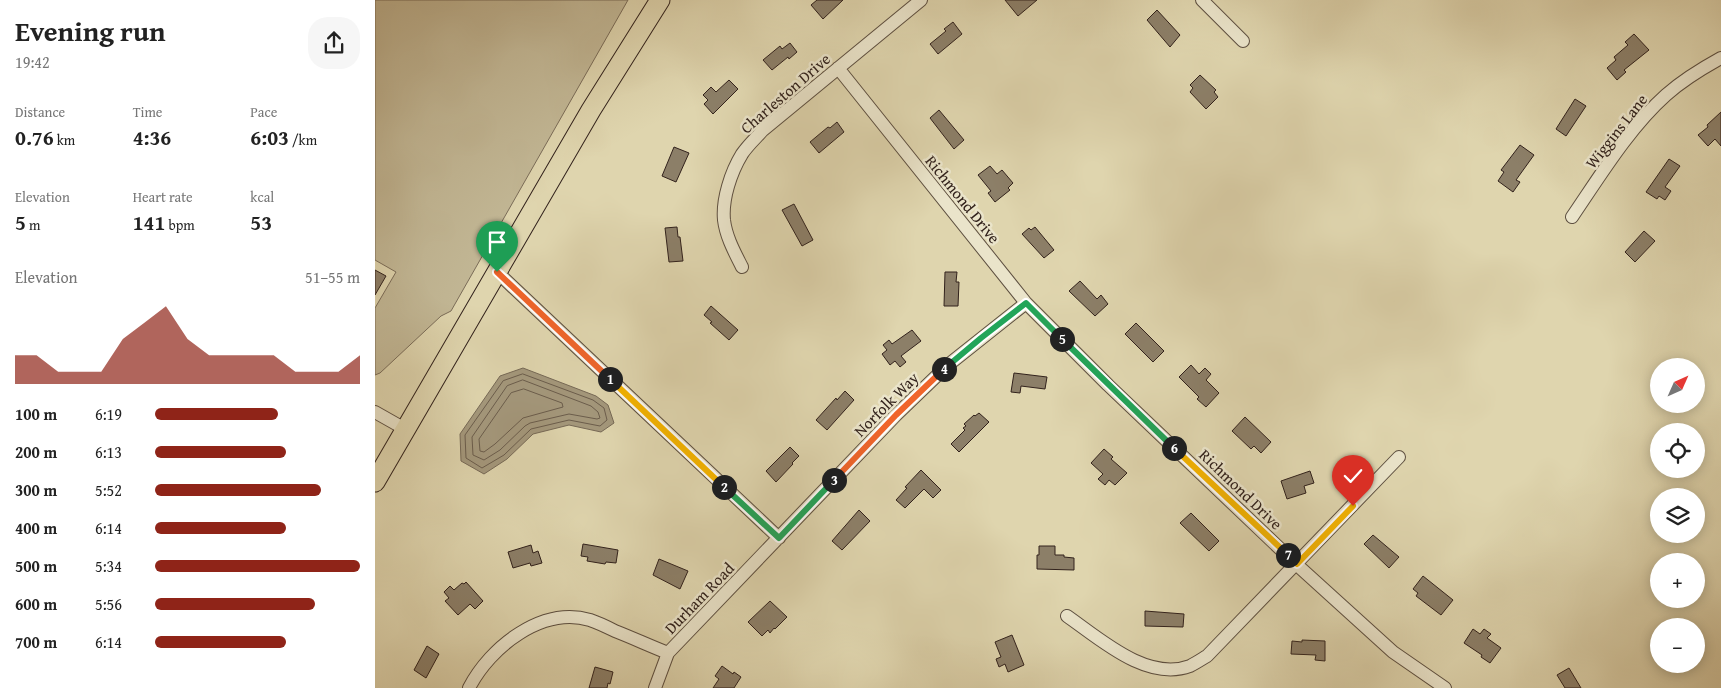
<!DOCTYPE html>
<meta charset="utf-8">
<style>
body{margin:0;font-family:"Gentium Book Plus",serif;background:#f6f6f6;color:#222;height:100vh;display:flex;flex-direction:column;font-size:19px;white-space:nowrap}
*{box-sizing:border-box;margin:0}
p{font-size:16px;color:#767676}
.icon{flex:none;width:28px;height:28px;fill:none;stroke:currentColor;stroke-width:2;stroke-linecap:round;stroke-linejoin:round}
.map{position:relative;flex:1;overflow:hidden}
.side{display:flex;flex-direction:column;background:#fff;width:375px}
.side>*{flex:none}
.needle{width:32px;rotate:45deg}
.tools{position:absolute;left:1275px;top:358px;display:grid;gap:10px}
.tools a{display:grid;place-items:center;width:55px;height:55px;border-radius:50%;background:#fff;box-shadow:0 2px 12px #0003;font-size:25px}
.pin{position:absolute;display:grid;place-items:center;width:42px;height:42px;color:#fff;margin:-51px -21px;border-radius:50% 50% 50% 0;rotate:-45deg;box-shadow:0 0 5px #0007}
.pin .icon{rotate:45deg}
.km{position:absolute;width:25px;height:25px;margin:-12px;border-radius:50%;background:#222;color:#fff;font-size:14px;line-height:25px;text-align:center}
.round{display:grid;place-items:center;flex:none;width:52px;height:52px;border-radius:20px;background:#f6f6f6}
.head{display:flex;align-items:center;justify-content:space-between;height:85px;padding:0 15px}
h1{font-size:28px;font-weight:600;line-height:38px}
.stats{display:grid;grid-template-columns:repeat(3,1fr);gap:8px;height:85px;padding:5px 15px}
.stats div{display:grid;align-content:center}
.stats b{font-size:21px;font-weight:600}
.stats small{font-size:14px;font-weight:400}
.stats p{font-size:14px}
.chart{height:140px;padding:10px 15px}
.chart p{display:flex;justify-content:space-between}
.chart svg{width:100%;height:90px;margin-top:5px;fill:#8f2418;opacity:.7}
ul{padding:0 15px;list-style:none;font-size:16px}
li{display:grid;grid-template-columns:80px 60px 1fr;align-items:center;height:38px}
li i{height:12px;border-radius:6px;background:#8f2418}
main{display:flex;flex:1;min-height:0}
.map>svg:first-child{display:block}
.green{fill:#c2b795;stroke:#7a6c58}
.water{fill:#a4987c;stroke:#766956}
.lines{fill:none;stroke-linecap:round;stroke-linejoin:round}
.shore{stroke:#6b5d4c;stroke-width:1}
.building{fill:#8c7f68;stroke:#32221c}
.minor-casing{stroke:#5d4f40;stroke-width:14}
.highway-casing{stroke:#32221c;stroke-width:21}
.minor{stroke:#eae4ca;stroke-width:12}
.highway{stroke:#dfd5ae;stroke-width:19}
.split-1-casing{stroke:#fff;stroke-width:10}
.split-2-casing{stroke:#fff;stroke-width:10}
.split-3-casing{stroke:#fff;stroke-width:10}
.split-4-casing{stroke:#fff;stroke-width:10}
.split-5-casing{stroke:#fff;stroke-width:10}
.split-6-casing{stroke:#fff;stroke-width:10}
.split-7-casing{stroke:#fff;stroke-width:10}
.split-8-casing{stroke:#fff;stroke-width:10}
.split-1{stroke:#f0652b;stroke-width:6}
.split-2{stroke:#f5b400;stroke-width:6}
.split-3{stroke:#22a559;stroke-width:6}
.split-4{stroke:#f0652b;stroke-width:6}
.split-5{stroke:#22a559;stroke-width:6}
.split-6{stroke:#22a559;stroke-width:6}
.split-7{stroke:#f5b400;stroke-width:6}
.split-8{stroke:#f5b400;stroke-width:6}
.labels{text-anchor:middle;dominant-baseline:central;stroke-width:5;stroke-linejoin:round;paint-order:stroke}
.street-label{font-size:16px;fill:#32221c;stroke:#eae4ca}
</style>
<main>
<section class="side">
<div class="head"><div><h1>Evening run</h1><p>19:42</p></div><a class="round"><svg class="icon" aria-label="share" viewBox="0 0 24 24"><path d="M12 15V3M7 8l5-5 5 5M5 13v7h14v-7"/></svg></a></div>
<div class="stats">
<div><p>Distance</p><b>0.76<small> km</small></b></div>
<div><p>Time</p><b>4:36</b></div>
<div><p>Pace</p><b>6:03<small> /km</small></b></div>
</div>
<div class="stats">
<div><p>Elevation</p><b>5<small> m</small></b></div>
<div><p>Heart rate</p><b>141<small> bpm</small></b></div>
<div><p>kcal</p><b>53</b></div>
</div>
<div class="chart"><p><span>Elevation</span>51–55 m</p>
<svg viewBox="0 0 160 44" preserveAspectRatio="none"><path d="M0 44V30L10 30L20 38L30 38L40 38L50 22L60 14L70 6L80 22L90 30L100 30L110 30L120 30L130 38L140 38L150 38L160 30V44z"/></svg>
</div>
<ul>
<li><b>100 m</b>6:19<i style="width:60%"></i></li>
<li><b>200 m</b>6:13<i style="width:64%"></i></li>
<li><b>300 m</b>5:52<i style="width:81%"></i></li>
<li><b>400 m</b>6:14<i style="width:64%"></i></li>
<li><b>500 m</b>5:34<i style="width:100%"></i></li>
<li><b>600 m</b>5:56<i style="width:78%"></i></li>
<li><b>700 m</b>6:14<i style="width:64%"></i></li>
</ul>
</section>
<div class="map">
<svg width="1346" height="688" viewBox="0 0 1346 688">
<rect width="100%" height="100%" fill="#dfd5ae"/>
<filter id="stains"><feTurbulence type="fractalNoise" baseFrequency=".004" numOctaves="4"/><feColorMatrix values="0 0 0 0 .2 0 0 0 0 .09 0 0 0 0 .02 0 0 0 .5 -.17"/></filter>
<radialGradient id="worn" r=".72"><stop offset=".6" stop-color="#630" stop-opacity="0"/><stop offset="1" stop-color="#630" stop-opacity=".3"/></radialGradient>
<path class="green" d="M0 0H253L76 311 66 316 5 373 0 375V308L21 272 0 260Z"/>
<path class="water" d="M148 368 221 396 233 405 239 423 226 432 194 425 158 434 132 459 109 474 86 461 85 434 125 376Z"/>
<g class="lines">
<path class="shore" d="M148 374 218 400 229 408 232 420 225 426 194 420 156 429 129 455 107 468 91 458 90 435 128 381Z
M148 380 216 406 223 412 225 418 222 419 194 414 155 423 150 426 125 450 109 460 98 455 97 437 132 386Z
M149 389 187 403 188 407 148 418 120 444 109 452 105 451 104 439 136 393Z"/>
</g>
<path class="building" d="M442 0H468L448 19 436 5Z
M630 0H662L643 16Z
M782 10 805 35 795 47 772 20Z
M578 22 587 34 563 54 555 44 571 31 569 29Z
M1259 34 1274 50 1249 70 1251 72 1242 80 1232 68 1241 60 1239 57 1253 45 1250 42Z
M415 43 422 52 414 59 413 57 397 70 388 60 405 46 407 49Z
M825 75 841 90 839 92 843 97 831 109 815 92 818 88 815 85Z
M354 80 363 89 338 114 329 104 333 100 328 95 336 87 341 92Z
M1200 99 1211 106 1191 136 1181 129Z
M564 110 589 140 579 149 555 118Z
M1346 112V146L1340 139 1333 146 1323 135 1333 127 1332 125Z
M462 122 469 132 444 153 435 142 453 127 455 128Z
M1145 145 1159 155 1141 180 1145 182 1138 192 1123 181 1129 172 1126 170Z
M299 147 314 153 301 182 287 176Z
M1294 159 1305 166 1290 187 1296 191 1290 200 1284 196 1282 199 1271 192Z
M615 166 622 174 627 170 638 183 633 188 635 190 620 202 613 193 616 191 603 175Z
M419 204 438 240 427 246 407 210Z
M302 227 303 237H305L308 261 294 262 290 228Z
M660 227 679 250 669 258 647 234 654 228 656 230Z
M1269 231 1280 241 1260 262 1250 252Z
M0 270 11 276 0 295Z
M570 272H582L581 282H584L583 306H569Z
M705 281 722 299 726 295 733 304 720 316 694 291Z
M336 306 363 330 354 340 335 323 337 322 329 315Z
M761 323 789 351 778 362 750 334Z
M537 330 546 341 526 356 531 362 525 367 520 361 515 365 507 354 512 350 508 345 514 340 517 344Z
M816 365 824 374 830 368 836 374 831 380 844 393 831 407 822 399 824 397 804 377Z
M639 373 672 377 670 389 646 386 645 393 636 392Z
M470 391 479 400 452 430 441 420 461 398 462 400Z
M604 413 614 422 584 452 576 444 590 430 588 428 591 426 589 424 599 415 600 416Z
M870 417 896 442 886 453 879 446 876 449 857 431Z
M415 447 424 456 417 463 418 464 401 482 391 471Z
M729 449 738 457 736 459 752 473 740 485 734 480 730 485 723 479 728 474 716 463Z
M546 470 566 490 558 498 549 489 530 508 521 500 532 488 530 487Z
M935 471 939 483 929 486 931 493 912 499 906 481Z
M484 510 495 521 467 550 457 541Z
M816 513 844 541 834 551 805 523Z
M998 535 1024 557 1014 568 989 544Z
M208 544 243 550 241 563 231 562 230 564 212 561 213 557 206 556Z
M156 545 158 553 163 551 167 563 156 566 155 563 138 568 133 552Z
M664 546H680V555H689V557L699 558V570L662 569V555H664Z
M284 559 313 571 305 589 278 575Z
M1048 576 1078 600 1066 615 1041 596 1043 593 1038 589Z
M91 582 108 601 100 609 95 604 83 615 70 601 74 598 69 592 75 586 79 590 87 583 89 584Z
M395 601 412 617 400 629 399 628 395 633 393 630 387 636 373 622Z
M770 611 809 614 808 627 770 626Z
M1098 629 1105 634 1109 629 1116 634 1112 638 1126 648 1115 663 1106 657 1107 655 1089 643Z
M637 635 649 665 633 672 630 664 624 667 621 659 626 657 620 642Z
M927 640 950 641V661L940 660 941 655 916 654 917 641 927 642Z
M52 646 64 654 51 678 39 670Z
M347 666 358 674 359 672 366 677 359 688H338L344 679 340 676Z
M220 667 238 672 235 684 233 683 232 688H214Z
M1194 668 1206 688H1190L1182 675Z"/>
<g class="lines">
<defs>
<path id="minor" d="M827 0 868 41
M463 68 651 303 733 385 921 564 1018 652 1070 688
M1197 217C1225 176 1254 128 1291 95 1308 80 1326 69 1346 58
M367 267C360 253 351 237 349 220 347 199 356 172 367 154 373 145 381 138 388 130L546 0
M122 272 404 538
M0 412 30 429
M692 616C725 639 772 682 815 666 821 663 827 659 832 656L1024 457
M94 688C115 647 167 606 215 620 224 623 232 627 240 631 258 638 275 646 293 653
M280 688 293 653 521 415 573 365 651 303"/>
<path id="highway" d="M0 482 216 110 285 0"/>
</defs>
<use href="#minor" class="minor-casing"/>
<use href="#highway" class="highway-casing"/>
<use href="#minor" class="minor"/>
<use href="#highway" class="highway"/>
</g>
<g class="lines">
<defs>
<path id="split-1" d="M122 272 235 379"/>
<path id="split-2" d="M235 379 349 487"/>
<path id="split-3" d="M349 487 404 538 459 480"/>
<path id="split-4" d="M459 480 521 415 569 369"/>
<path id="split-5" d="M569 369 606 338 651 303 687 339"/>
<path id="split-6" d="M687 339 799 448"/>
<path id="split-7" d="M799 448 913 555"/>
<path id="split-8" d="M913 555 922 564 978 506"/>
</defs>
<use href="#split-1" class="split-1-casing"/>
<use href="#split-2" class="split-2-casing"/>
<use href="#split-3" class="split-3-casing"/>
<use href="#split-4" class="split-4-casing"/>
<use href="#split-5" class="split-5-casing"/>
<use href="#split-6" class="split-6-casing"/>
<use href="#split-7" class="split-7-casing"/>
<use href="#split-8" class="split-8-casing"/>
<use href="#split-1" class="split-1"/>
<use href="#split-2" class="split-2"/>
<use href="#split-3" class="split-3"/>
<use href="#split-4" class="split-4"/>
<use href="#split-5" class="split-5"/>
<use href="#split-6" class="split-6"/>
<use href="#split-7" class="split-7"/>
<use href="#split-8" class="split-8"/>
</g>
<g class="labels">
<g class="street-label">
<text transform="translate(410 93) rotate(-41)">Charleston Drive</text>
<text transform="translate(1241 131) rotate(-52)">Wiggins Lane</text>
<text transform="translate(588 199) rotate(51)">Richmond Drive</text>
<text transform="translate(511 404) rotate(-45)">Norfolk Way</text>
<text transform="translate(866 489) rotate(44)">Richmond Drive</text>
<text transform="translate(324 598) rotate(-46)">Durham Road</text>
</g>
</g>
<rect width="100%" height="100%" filter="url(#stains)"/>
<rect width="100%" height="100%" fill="url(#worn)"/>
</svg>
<div class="tools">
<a><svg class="needle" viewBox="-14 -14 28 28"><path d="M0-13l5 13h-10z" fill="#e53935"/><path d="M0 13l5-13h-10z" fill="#767676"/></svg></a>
<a><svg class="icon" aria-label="locate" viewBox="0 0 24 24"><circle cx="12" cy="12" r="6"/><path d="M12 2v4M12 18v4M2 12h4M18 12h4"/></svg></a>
<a><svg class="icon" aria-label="layers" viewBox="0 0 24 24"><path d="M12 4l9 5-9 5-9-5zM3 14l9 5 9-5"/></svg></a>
<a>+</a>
<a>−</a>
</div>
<div class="pin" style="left:122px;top:272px;background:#1e9e55"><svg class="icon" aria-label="arrive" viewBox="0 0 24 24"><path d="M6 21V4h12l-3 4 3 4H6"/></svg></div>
<div class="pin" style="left:978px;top:506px;background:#d93025"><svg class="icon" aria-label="check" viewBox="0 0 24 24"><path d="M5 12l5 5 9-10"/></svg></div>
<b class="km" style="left:235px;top:379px">1</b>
<b class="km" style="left:349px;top:487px">2</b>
<b class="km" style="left:459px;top:480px">3</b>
<b class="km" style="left:569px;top:369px">4</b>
<b class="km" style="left:687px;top:339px">5</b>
<b class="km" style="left:799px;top:448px">6</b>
<b class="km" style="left:913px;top:555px">7</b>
</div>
</main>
